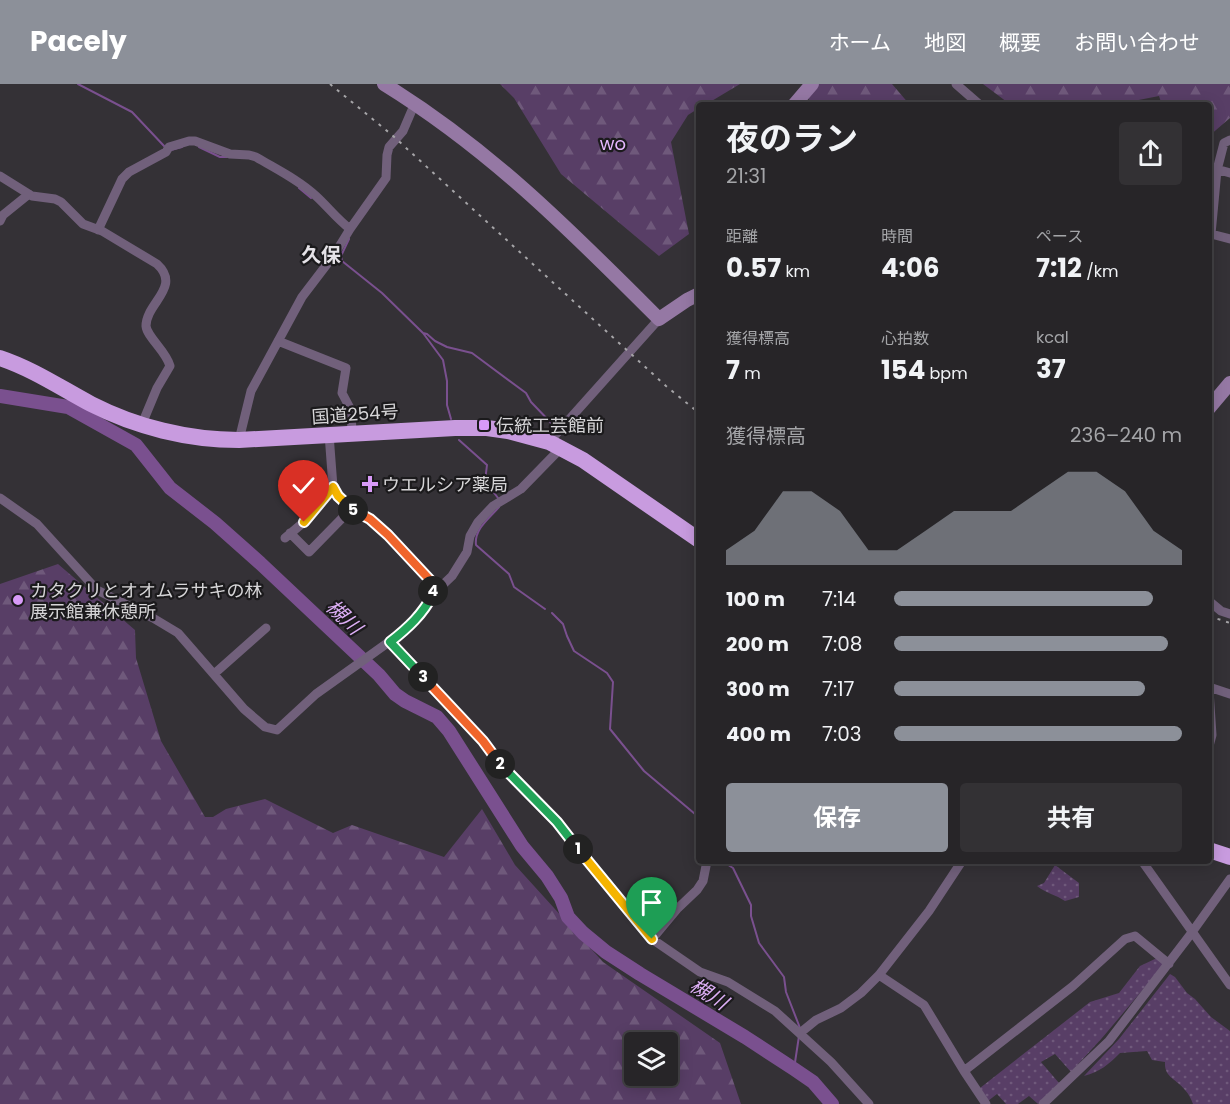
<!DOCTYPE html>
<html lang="ja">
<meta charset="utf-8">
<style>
body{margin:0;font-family:Poppins,"Noto Sans JP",sans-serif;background:#333134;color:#f1f3f6;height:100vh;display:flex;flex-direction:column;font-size:22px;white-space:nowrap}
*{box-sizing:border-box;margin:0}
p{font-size:20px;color:#a4a5a8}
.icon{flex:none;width:33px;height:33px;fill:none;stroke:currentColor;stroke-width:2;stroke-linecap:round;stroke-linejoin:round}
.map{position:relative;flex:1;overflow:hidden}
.sheet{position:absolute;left:696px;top:18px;width:516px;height:762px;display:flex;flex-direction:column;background:#272528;border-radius:6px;box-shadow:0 3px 15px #0003,0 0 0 2px #434245}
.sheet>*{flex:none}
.tools{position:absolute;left:624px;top:948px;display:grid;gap:12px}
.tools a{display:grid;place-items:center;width:54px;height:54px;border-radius:6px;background:#272528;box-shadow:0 3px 15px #0003,0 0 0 2px #434245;font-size:30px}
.pin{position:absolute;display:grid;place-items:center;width:51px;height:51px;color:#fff;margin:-62px -26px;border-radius:50% 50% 50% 0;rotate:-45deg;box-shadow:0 0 6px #0007}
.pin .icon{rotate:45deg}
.km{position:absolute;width:30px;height:30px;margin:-15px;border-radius:50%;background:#222;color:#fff;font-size:16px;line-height:30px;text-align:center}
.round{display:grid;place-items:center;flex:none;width:63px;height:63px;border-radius:6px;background:#333134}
.summary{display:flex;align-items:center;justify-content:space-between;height:102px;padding:0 30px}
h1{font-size:33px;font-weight:700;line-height:45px}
.metrics{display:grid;grid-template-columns:repeat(3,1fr);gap:9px;height:102px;padding:6px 30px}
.metrics div{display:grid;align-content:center}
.metrics b{font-size:26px;font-weight:700}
.metrics small{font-size:16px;font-weight:400}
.metrics p{font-size:16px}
.chart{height:168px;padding:12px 30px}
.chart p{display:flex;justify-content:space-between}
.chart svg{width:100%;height:108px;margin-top:6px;fill:#8c9099;opacity:.7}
.cta{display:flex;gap:12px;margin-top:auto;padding:12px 30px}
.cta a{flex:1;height:69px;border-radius:6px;background:#8c9099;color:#fff;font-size:24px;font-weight:700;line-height:69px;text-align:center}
.cta a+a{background:#333134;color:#f1f3f6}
ul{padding:0 30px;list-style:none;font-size:20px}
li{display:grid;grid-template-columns:96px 72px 1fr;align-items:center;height:45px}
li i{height:15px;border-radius:8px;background:#8c9099}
header{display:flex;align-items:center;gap:36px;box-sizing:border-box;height:84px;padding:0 30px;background:#8c9099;color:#fff}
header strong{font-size:28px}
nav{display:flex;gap:33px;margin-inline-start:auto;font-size:21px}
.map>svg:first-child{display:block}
.grass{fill:url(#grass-dots)}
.forest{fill:url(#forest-firs);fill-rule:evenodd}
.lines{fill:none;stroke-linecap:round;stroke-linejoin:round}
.stream{stroke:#7a508f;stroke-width:2}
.river{stroke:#7a508f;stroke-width:14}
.street{stroke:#71607b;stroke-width:9}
.secondary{stroke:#9578a4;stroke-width:14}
.highway{stroke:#c89bdf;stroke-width:16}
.rail{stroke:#a6a5a8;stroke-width:2;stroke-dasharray:3 6;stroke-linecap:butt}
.split-1-casing{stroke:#fff;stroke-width:12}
.split-2-casing{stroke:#fff;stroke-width:12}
.split-3-casing{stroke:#fff;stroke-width:12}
.split-4-casing{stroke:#fff;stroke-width:12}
.split-5-casing{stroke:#fff;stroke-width:12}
.split-6-casing{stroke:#fff;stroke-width:12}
.split-1{stroke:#f5b400;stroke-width:8}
.split-2{stroke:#22a559;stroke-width:8}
.split-3{stroke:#f0652b;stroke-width:8}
.split-4{stroke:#22a559;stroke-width:8}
.split-5{stroke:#f0652b;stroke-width:8}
.split-6{stroke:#f5b400;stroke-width:8}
.poi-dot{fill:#d89af8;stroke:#1b1a1c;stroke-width:2}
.labels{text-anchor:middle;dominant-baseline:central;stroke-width:4.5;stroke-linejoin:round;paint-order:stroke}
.park-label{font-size:18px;fill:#e6b7fe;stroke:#1b1a1c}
.street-label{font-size:18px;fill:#d6d5d7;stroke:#1b1a1c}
.poi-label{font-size:18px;fill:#d6d5d7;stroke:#1b1a1c;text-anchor:start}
.neighbourhood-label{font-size:20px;font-weight:bold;fill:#e5e2e7;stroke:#1b1a1c}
.water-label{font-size:20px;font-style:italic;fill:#ddaff6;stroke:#1b1a1c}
</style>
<header>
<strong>Pacely</strong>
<nav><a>ホーム</a><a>地図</a><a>概要</a><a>お問い合わせ</a></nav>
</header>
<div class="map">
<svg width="1230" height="1020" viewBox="0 0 1230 1020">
<defs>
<pattern id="grass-dots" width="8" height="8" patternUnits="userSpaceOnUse" patternTransform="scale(1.5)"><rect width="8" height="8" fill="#583e66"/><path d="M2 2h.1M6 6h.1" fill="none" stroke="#6f597b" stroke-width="1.8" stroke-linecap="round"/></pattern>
<pattern id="forest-firs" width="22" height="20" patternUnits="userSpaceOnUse" patternTransform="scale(1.5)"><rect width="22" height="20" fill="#583e66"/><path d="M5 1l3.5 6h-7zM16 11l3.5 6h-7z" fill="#6f597b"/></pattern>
</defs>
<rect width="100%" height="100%" fill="#343136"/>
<path class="grass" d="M1055 781 1079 799V813L1065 817C1056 811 1046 809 1037 802L1044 799Z
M1157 874 1162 878V883L1102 954 1071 988 1055 970 1041 978 1059 999 1038 1020 1029 1012 1018 1020H1006L997 1010 988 1017 980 1004 1090 918 1119 909 1140 882Z
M1170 890 1175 893 1187 909 1195 915 1211 933 1230 947V1020H1193C1191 1015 1189 1010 1185 1006 1177 995 1164 994 1165 978L1152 976 1147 967 1120 969C1109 980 1100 988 1084 992L1119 955Z"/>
<path class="forest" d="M500 0H740L705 21H699V24L688 31 671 58 689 150 659 172 561 90 514 14Z
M811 0H892L910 21H808Z
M983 0H1230V34L1209 52V21H1162L1159 12 1113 21H1011Z
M58 480 135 546 136 574 161 657 205 733H213L226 725 265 715 333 749 352 741 444 773 482 725 515 781 603 878 720 959 741 1020H0V500ZM668 958V992H634V958Z"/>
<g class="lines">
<path class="stream" d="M78 0 132 28 165 63
M199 63 220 73H227
M171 66 182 63
M299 104 311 114
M349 155 341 172 342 177 382 209 423 249 443 276 447 297V321L451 335
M423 249 427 250 435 257 447 263 472 269 526 309 531 318 556 344
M459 356 487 381 485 397 498 414
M499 423C489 435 474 445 476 461L509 490 514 503 545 525
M552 529 563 540 567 552 574 567 607 589 613 598 610 645 644 687 695 730 699 740
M722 777 733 784 751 821V832L759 859 784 893 786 908 800 944
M794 985 799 952"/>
<path class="river" d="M0 312 68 323 136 361 170 404 215 439 260 479 379 591 395 610 405 617 437 633 449 647 522 762 547 792 561 814 568 833 583 849 606 868 640 890 745 953 794 985 813 998 832 1020"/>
<path class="street" d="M956 0 980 21
M1230 56 1224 59 1217 86 1211 150 1230 155
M1209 83 1230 89
M0 92 32 112 55 115 61 118 83 140 102 147 157 180C182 203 146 219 146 242 147 253 166 267 170 282L157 304 142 340
M0 137 3 131 29 110
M98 146 122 95 129 88 166 68 169 63 189 57H195L230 70 249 71 256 73C276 85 299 96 316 112 328 123 337 135 350 145
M278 257 346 284 342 309 351 326 352 349
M329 350 333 403 338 412 347 422 370 435 388 451 430 496 433 510
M239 356 251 307 302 213 334 171 350 145 386 94 387 71 389 63 403 47 415 19
M549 358 659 235
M0 414 37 440 97 506 153 534 178 549 244 625 265 643 277 646 316 610 407 545 428 520 433 510 452 492 467 468 470 452 478 438 493 422 521 405 561 364
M290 449 309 468 351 425
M285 454 304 438 333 403
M1209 517 1221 527 1230 530
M390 558 483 657 503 683 557 738 652 855 700 888 728 898 775 927 831 978 869 1020
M214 590 266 544
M1209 603 1230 610
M1209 606 1212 651 1209 662
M1142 777 1230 901
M652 855 677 825 697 806 703 797 707 777
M879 891 924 921 964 987 986 1020
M800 949 816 936 841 924 861 909 879 891 929 827 962 777
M964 987 1073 902 1125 855 1135 852 1169 880
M1043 1020 1109 957 1190 851 1230 795"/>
<path class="secondary" d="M384 0C491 66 571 147 659 235L687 216 699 210
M794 21 812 0
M1209 324 1230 299"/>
<path class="highway" d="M0 274C33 285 61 304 91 320 136 343 188 356 239 356L455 344H487L508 347 549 358 583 376 699 456
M1209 766 1230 773"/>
<path class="rail" d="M330 0 392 51 666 302 699 329
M1209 532 1230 539"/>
</g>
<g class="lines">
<defs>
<path id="split-1" d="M578 765 652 855"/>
<path id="split-2" d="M500 680 557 738 578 765"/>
<path id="split-3" d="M423 593 483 657 500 680"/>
<path id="split-4" d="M423 593 390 558C408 544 423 530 433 510V507"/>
<path id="split-5" d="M353 426 370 435 388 451 430 496 433 507"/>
<path id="split-6" d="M304 438 333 403 338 412 353 426"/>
</defs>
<use href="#split-1" class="split-1-casing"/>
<use href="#split-2" class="split-2-casing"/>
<use href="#split-3" class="split-3-casing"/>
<use href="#split-4" class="split-4-casing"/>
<use href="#split-5" class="split-5-casing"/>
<use href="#split-6" class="split-6-casing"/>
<use href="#split-1" class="split-1"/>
<use href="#split-2" class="split-2"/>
<use href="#split-3" class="split-3"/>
<use href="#split-4" class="split-4"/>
<use href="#split-5" class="split-5"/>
<use href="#split-6" class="split-6"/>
</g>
<g class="poi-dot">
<rect x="478" y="335" width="12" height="12" rx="3"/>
<path d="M367 391h6v6h6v6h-6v6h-6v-6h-6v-6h6z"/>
<circle cx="18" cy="516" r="6"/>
</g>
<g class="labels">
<g class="park-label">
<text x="613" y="59">wo</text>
</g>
<g class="street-label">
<text transform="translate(355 330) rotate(-4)">国道254号</text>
</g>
<g class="poi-label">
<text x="496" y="341">伝統工芸館前</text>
<text x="382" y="400">ウエルシア薬局</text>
<text x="30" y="506">カタクリとオオムラサキの林<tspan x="30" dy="21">展示館兼休憩所</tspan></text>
</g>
<g class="neighbourhood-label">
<text x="321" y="171">久保</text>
</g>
<g class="water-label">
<text transform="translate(344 533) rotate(44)">槻川</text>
<text transform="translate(709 910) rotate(32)">槻川</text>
</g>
</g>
</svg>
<div class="tools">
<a><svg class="icon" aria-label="layers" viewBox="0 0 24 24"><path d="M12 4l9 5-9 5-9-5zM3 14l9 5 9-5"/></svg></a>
</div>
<div class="pin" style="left:652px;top:855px;background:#1e9e55"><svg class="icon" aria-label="arrive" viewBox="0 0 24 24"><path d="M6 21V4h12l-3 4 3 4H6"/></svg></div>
<div class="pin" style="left:304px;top:438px;background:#d93025"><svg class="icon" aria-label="check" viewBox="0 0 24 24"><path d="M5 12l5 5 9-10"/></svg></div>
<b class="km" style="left:578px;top:765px">1</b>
<b class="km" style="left:500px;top:680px">2</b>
<b class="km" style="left:423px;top:593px">3</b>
<b class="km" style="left:433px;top:507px">4</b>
<b class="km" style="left:353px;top:426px">5</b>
<section class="sheet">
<div class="summary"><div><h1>夜のラン</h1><p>21:31</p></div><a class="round"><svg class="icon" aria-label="share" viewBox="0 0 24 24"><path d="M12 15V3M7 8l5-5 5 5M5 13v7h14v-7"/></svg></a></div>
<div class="metrics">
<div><p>距離</p><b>0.57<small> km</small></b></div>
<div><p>時間</p><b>4:06</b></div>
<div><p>ペース</p><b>7:12<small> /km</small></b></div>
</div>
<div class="metrics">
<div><p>獲得標高</p><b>7<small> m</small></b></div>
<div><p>心拍数</p><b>154<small> bpm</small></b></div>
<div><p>kcal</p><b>37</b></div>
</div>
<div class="chart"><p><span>獲得標高</span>236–240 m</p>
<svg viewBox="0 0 160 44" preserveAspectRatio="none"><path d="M0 44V38L10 30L20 14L30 14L40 22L50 38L60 38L70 30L80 22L90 22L100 22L110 14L120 6L130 6L140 14L150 30L160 38V44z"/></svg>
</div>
<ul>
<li><b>100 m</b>7:14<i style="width:90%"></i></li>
<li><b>200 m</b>7:08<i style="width:95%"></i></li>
<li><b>300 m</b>7:17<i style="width:87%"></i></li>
<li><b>400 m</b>7:03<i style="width:100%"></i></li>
</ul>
<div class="cta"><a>保存</a><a>共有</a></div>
</section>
</div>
